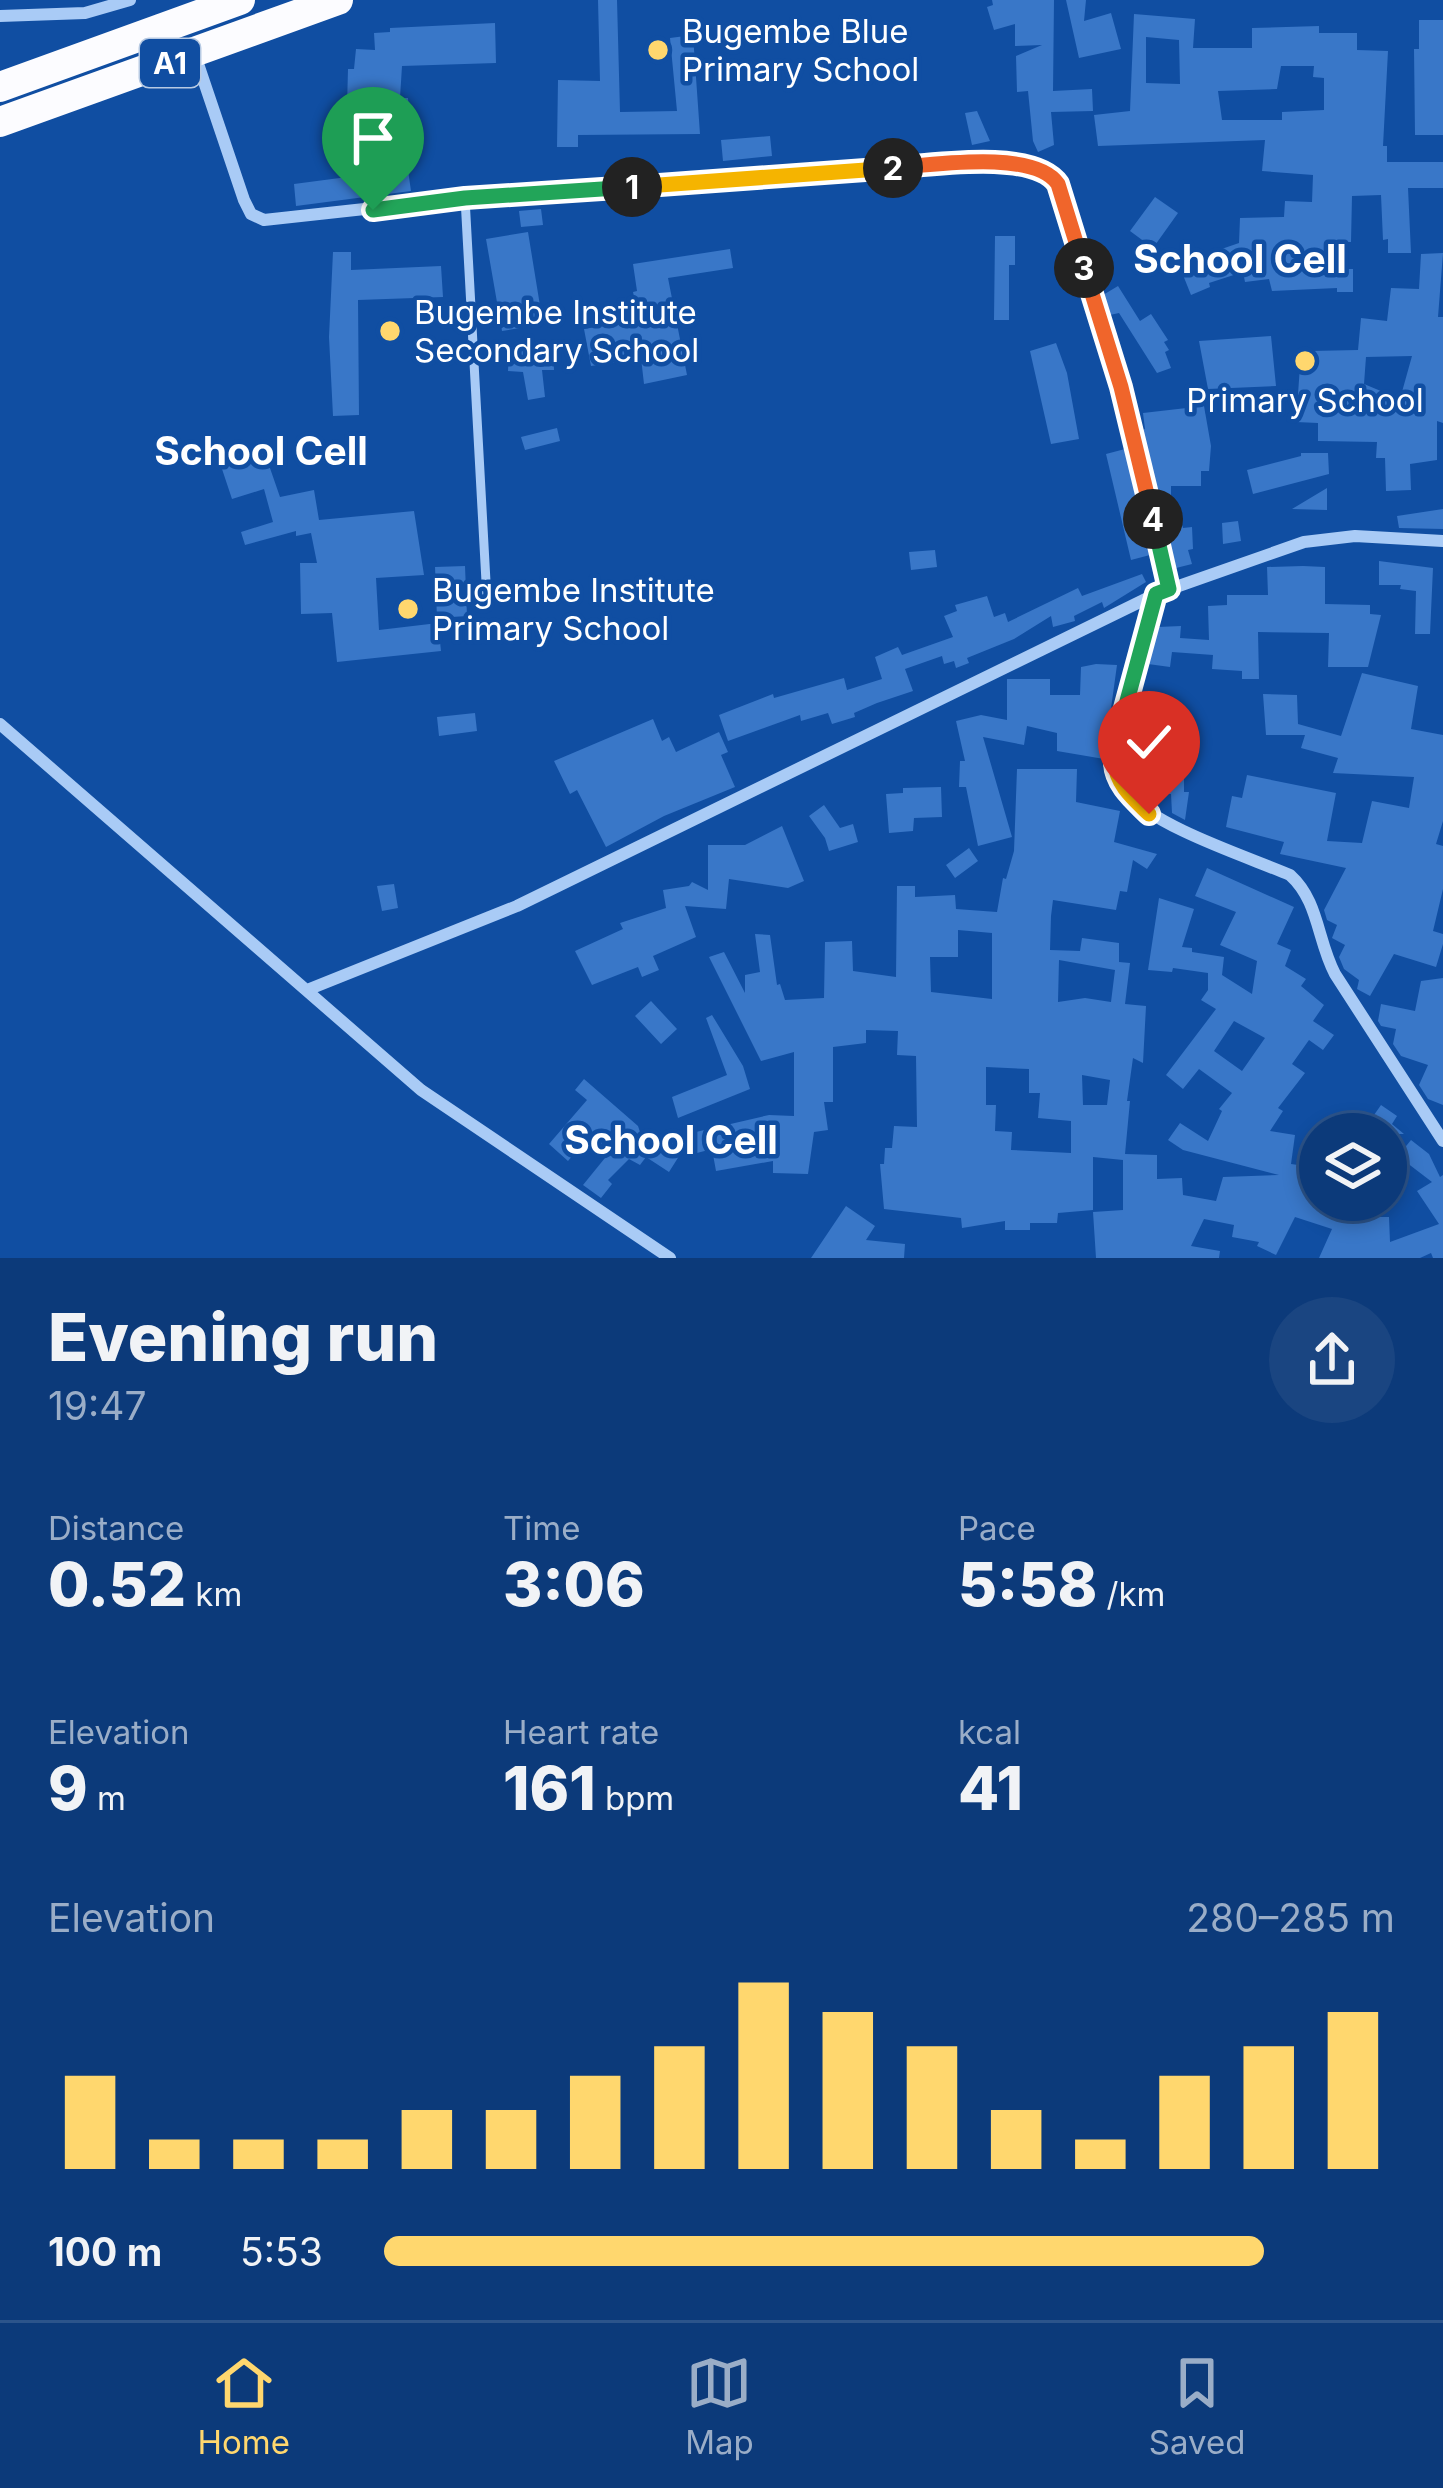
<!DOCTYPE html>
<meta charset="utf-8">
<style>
body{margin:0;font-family:Inter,sans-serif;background:#1a4581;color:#f1f3f6;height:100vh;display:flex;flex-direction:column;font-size:45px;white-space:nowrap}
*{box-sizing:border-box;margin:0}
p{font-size:39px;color:#9aadc7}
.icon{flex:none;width:66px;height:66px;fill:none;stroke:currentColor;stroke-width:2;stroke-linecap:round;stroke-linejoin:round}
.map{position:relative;height:1258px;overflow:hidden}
.drawer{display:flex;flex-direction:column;background:#0c3a7a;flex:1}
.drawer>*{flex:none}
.buttons{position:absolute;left:1299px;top:1113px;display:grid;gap:24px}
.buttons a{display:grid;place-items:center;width:108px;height:108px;border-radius:50%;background:#0c3a7a;box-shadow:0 6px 18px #0003,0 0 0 3px #2c548b;font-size:60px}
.pin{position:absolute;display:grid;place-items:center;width:102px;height:102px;color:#fff;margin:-123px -51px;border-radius:50% 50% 50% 0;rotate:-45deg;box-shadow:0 0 12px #0007}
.pin .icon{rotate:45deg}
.km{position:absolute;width:60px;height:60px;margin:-30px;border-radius:50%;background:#222;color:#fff;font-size:33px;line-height:60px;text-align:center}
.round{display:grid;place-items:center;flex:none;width:126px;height:126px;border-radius:63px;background:#1a4581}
.overview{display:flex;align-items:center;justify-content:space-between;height:204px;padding:0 48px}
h1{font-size:66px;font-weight:800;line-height:90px}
.metrics{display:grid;grid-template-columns:repeat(3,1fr);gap:18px;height:204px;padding:12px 48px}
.metrics div{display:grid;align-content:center}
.metrics b{font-size:60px;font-weight:800}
.metrics small{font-size:33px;font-weight:400}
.metrics p{font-size:33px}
.chart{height:336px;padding:24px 48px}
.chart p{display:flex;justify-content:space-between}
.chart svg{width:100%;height:216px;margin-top:12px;stroke:#ffd76e;stroke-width:6}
ul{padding:0 48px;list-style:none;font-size:39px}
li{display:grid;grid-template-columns:192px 144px 1fr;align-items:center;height:90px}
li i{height:30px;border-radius:15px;background:#ffd76e}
.dock{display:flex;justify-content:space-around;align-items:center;height:168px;border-top:3px solid #2c548b;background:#0c3a7a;font-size:33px;color:#9aadc7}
.dock a{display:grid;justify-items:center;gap:6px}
.dock .active{color:#ffd76e}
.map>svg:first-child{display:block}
.building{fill:#3977c8;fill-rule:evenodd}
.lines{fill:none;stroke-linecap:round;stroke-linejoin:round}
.service{stroke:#a9cbf6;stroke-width:9}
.minor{stroke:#a9cbf6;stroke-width:12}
.trunk{stroke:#fcfcff;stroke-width:30}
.split-1-casing{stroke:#fff;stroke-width:24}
.split-2-casing{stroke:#fff;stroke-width:24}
.split-3-casing{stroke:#fff;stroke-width:24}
.split-4-casing{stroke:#fff;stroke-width:24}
.split-5-casing{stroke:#fff;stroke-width:24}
.split-6-casing{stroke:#fff;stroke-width:24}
.split-1{stroke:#22a559;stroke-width:15}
.split-2{stroke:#f5b400;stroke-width:15}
.split-3{stroke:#f0652b;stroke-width:15}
.split-4{stroke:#f0652b;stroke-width:15}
.split-5{stroke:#22a559;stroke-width:15}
.split-6{stroke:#f5b400;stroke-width:15}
.poi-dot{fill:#ffd76e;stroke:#104ea2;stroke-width:4.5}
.labels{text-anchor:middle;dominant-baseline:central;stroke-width:9;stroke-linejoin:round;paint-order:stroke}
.shield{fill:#104ea2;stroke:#b7cae3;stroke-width:3}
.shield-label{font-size:30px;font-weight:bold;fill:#fff}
.poi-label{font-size:33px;fill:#fff;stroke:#104ea2;text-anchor:start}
.quarter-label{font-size:39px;font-weight:bold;fill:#fff;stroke:#104ea2}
</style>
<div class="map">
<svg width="1443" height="1258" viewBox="0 0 1443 1258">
<rect width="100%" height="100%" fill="#104ea2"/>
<path class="building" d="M598 0H617L620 112 677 111 670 38 693 35 700 134 578 135V147H557L558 80 600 81Z
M992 0H1054L1053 91 1092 89 1093 111 1051 112 1054 145 1038 152 1033 141 1028 91 1017 92 1016 56 1042 45 1015 46V24L994 30 987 7 993 5Z
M1066 0H1086L1084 21 1111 13 1121 49 1079 58Z
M1134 14 1195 19 1193 48H1252V28L1319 26V33H1357V50L1388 51 1383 146H1387V162H1443V188H1408L1411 253H1388V239L1383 240 1381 195 1352 196 1351 242H1344L1345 269H1353V292H1337V288L1272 291 1269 279 1245 282 1243 272 1209 283 1210 287 1191 295 1183 275 1191 272V255L1207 254 1239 243 1240 218 1284 217 1285 201 1312 202 1313 175 1262 171 1265 140 1098 146 1094 115 1130 111ZM1146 37 1179 40 1180 84 1146 83ZM1281 66H1314L1313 77 1324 78V110L1282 112V120H1222L1218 91 1277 89Z
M1419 20H1443V135H1415L1414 49H1419Z
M495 23 496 63 402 66 400 98H408L412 155 406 156 411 191 296 206 294 184 393 171 391 129 378 130 377 107 347 106 348 69H354L356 49 375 50 374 33 390 32V28Z
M977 111 990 141 972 145 965 113Z
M770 136 772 156 723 161 721 140Z
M1155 197 1178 213 1153 248 1130 231Z
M541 209 543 225 521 227 519 211Z
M528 232 543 324 502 331 486 239Z
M995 236H1015V265H1009V320H994Z
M730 249 733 268 668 278 687 375 644 384 641 358 591 366 584 329 639 320 633 292 637 291 633 264Z
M333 252H351V270L441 266 443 297 358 300 359 415 333 416 329 337Z
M1443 253 1438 317H1443V423L1437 421V460L1410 464 1411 490 1386 491 1385 458H1376L1377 442 1318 441V423L1296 422 1300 366 1312 367 1311 351 1358 350 1361 318 1387 321 1391 288 1419 289 1421 254ZM1412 356 1400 399 1364 384 1366 357Z
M1118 286 1140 321 1151 314 1168 340 1164 342 1169 350 1165 352 1171 368 1157 373 1119 313 1110 315 1103 295Z
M1271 336 1276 386 1208 389 1199 341Z
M1056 343 1067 373 1079 439 1051 444 1030 351Z
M553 348 554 370H542L545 397 528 400 523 372 508 371 509 350Z
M1204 406 1211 446 1209 471H1201V486H1171V515L1172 520V516L1179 515 1183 528 1192 527 1193 549 1188 550 1192 564 1176 568 1142 430 1145 429 1143 413Z
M557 428 560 441 525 450 521 437Z
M262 445 280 497 314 490 319 520 414 511 424 575 376 578 379 630 438 623 441 651 337 662 332 613 301 614 300 563H317L311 533 296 536V531L245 545 241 532 273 522 264 489 232 499 219 460Z
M1125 449 1150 555 1131 560 1106 454Z
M1301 453H1328L1329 474 1253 494 1247 470 1301 456Z
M1327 488V510L1292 509Z
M1443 509V529L1399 528 1397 516Z
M1238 521 1241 541 1223 544 1222 523Z
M935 550 937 567 911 570 909 552Z
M1379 561 1433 568 1430 634H1415L1416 591 1400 589 1401 585H1379Z
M465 566 467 616 437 618 435 567Z
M1303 566 1325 567V604L1370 605V614L1381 615 1368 667H1328L1329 633 1258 632 1259 679H1242V671L1212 669 1213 655 1172 652 1170 667 1148 664 1158 627 1181 626 1180 638 1209 640 1208 606 1227 605V595H1268L1267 567Z
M1142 574 1146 582 1104 608 1102 602 1074 616 1075 621 1053 627 1051 616 1014 639 967 658 969 663 956 668 954 661 944 664 942 656 905 669 913 691 877 703 854 713 855 717 832 724 828 713 801 721 800 715 728 741 719 715 773 694 774 698 844 678 847 690 882 679 875 657 898 647 902 655 953 637 944 616 957 611 955 605 987 596 994 617 1005 613 1008 622 1078 588 1082 596Z
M1096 664 1117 665 1104 759 1057 751V733L1027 726 1024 745 983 737 1012 837 978 846 966 787H959L960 761H965L956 721 981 715 1007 720V679H1050V695H1080L1081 667Z
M1362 673 1418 686 1411 729 1443 735V821L1436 844 1443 846V889L1433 931 1443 934V944L1436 967 1394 954 1370 996 1357 989 1359 980 1344 969 1339 957 1345 945 1332 938 1337 925 1327 920 1324 910 1346 868 1280 854 1284 842 1226 827 1232 796 1242 798 1247 775 1336 793 1327 841 1362 843 1372 801 1409 808 1414 777 1333 773 1338 758 1301 748 1305 735H1266L1263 694 1297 695 1298 724 1341 736Z
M1142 706H1170L1181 763H1184V792H1189L1185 820 1172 813 1171 794H1143L1136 787 1135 731H1142Z
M475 713 477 731 439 736 437 717Z
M653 719 662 741 669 737 676 752 719 732 728 752 721 755 735 787 664 816 606 847 577 790 570 794 554 761Z
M1017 769H1077L1076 802 1120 811 1114 842 1157 854 1147 869 1133 860 1127 892 1120 891 1116 910 1053 900 1051 916 1050 950 1080 951 1082 938 1119 943V962L1130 963 1125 1004 1146 1006 1143 1063 1133 1058 1127 1101H1130L1125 1154 1157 1155V1179L1182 1178 1183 1195 1216 1201 1223 1177 1279 1175 1183 1150 1168 1140 1180 1123 1208 1141 1222 1111 1219 1109 1232 1093 1199 1069 1183 1089 1166 1075 1216 1009 1201 1000 1208 990V973L1173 968 1172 972 1148 970 1159 898 1194 909 1182 947 1192 948V952L1224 957 1222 975 1252 994 1257 961 1220 945 1236 912 1195 896 1207 868 1294 907 1277 944 1291 950 1285 966 1306 979 1301 986 1324 1005 1313 1021 1334 1035 1323 1050 1309 1040 1292 1064 1305 1073 1278 1108 1283 1111 1270 1131 1295 1135 1291 1164 1320 1168V1200H1373L1372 1217H1389L1390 1242 1439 1224 1417 1191 1432 1182 1398 1156 1411 1140 1429 1154 1440 1177 1443 1175V1258H1433L1431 1253 1420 1258H1319L1332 1229 1295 1217 1276 1255 1257 1246 1259 1242 1232 1237 1234 1225 1204 1219 1191 1246 1220 1251 1219 1258H1096L1093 1212 1123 1210V1160L1093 1157V1210L1058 1213 1057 1223H1030V1230H1005V1221L962 1228 961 1218 884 1209 880 1164H884L885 1148H892L894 1126 917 1127 916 1056 897 1055 898 1031 866 1030V1043L833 1047V1102H824L828 1130 814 1132 808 1174 773 1173V1161L716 1171 712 1149 697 1153 693 1134 669 1172 646 1157 640 1165 629 1159 608 1180 612 1184 601 1198 583 1185 609 1153 588 1137 568 1161 549 1144 587 1100 575 1090 584 1079 638 1126 644 1144 769 1115 794 1116V1052L761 1061 709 957 724 952 745 993V975L760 972 755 934 770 935 777 985 780 984 785 1000 824 998 825 942 852 941 853 971 896 977 897 886H915V897L955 895 956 909 997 912 1003 878 1006 879 1014 851ZM958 930 992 933V999L931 992 930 957H958ZM1059 960 1115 970 1111 1002 1085 998 1058 1002ZM1234 1021 1265 1038 1242 1071 1214 1051ZM986 1067 1029 1069V1093H1040L1038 1118 1071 1121V1153L1011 1150 1012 1132 995 1131 996 1105H986ZM1082 1075 1110 1080 1107 1105H1083Z
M941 787 942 817 914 818 913 831 889 833 886 794 903 793V788Z
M824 805 840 828 853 824 858 842 829 851 825 838 809 816Z
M782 826 804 881 788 888 729 879 726 909 685 906 696 937 653 956 659 970 642 977 638 967 592 985 575 951 623 929 620 923 666 908 663 890 689 886 692 882 708 890V845H745Z
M969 848 978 861 955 878 946 865Z
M394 884 398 908 382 911 377 886Z
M1443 978V1105L1428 1099 1419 1085 1428 1065 1401 1056 1393 1044 1396 1029 1381 1026 1378 1021 1381 1004 1415 1011 1421 981Z
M651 1001 677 1029 661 1044 635 1016Z
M712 1015 743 1066 750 1089 678 1118 672 1097 727 1075 706 1018Z
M1381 1105 1397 1116 1392 1124 1404 1134H1381L1367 1125Z
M846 1206 875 1226 866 1240 905 1244 904 1258H811Z"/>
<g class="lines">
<path class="service" d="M465 198 487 600"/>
<path class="minor" d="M0 16 85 13 130 0
M195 55 244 200 251 214 264 220 465 198 929 165 1014 163 1051 173 1058 184 1121 387 1169 589
M1156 594 1114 749C1115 767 1117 780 1128 794 1155 827 1248 857 1290 875 1319 901 1317 940 1335 974L1443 1141
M0 724 421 1090 670 1258
M307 990 517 906 1156 594 1304 542 1355 536 1443 541"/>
<path class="trunk" d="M0 87 240 0
M0 122 338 0"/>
</g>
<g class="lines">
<defs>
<path id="split-1" d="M373 210 465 198 632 187"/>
<path id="split-2" d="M632 187 893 168"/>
<path id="split-3" d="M893 168C932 165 1034 149 1058 184L1084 268"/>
<path id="split-4" d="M1084 268 1121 387 1153 519"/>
<path id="split-5" d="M1115 763 1114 749 1156 594 1169 589 1153 519"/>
<path id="split-6" d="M1115 763C1116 785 1135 800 1149 814"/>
</defs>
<use href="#split-1" class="split-1-casing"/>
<use href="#split-2" class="split-2-casing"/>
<use href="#split-3" class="split-3-casing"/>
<use href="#split-4" class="split-4-casing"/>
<use href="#split-5" class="split-5-casing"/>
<use href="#split-6" class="split-6-casing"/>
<use href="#split-1" class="split-1"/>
<use href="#split-2" class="split-2"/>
<use href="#split-3" class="split-3"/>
<use href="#split-4" class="split-4"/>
<use href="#split-5" class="split-5"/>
<use href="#split-6" class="split-6"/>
</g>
<g class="poi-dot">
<circle cx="658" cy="50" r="12"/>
<circle cx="390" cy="331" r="12"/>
<circle cx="1305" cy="361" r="12"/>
<circle cx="408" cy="609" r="12"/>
</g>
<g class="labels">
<rect class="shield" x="140" y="39" width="60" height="48" rx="9"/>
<g class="shield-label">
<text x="170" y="63">A1</text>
</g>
<g class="poi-label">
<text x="682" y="31">Bugembe Blue<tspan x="682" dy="38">Primary School</tspan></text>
<text x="414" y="312">Bugembe Institute<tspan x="414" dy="38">Secondary School</tspan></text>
<text x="1305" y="400" text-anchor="middle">Primary School</text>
<text x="432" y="590">Bugembe Institute<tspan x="432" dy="38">Primary School</tspan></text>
</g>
<g class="quarter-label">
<text x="1240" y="258">School Cell</text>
<text x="261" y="450">School Cell</text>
<text x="671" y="1139">School Cell</text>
</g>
</g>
</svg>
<div class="buttons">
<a><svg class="icon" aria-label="layers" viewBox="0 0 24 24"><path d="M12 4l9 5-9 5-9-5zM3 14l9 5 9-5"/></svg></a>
</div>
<div class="pin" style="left:373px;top:210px;background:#1e9e55"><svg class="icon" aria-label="arrive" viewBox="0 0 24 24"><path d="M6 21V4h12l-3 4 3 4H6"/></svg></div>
<div class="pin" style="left:1149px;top:814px;background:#d93025"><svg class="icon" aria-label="check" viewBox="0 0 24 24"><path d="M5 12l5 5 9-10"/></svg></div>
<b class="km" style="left:632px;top:187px">1</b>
<b class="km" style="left:893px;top:168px">2</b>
<b class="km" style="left:1084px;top:268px">3</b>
<b class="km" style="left:1153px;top:519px">4</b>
</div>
<section class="drawer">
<div class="overview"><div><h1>Evening run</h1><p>19:47</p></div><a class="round"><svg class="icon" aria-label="share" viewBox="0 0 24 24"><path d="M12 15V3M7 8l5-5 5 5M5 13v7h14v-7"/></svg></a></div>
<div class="metrics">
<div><p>Distance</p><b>0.52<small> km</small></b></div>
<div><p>Time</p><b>3:06</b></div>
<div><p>Pace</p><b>5:58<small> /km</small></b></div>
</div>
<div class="metrics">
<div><p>Elevation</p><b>9<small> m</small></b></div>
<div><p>Heart rate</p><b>161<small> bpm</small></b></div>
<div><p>kcal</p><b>41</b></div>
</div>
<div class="chart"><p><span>Elevation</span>280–285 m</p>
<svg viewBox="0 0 160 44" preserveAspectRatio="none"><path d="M5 44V25M15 44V38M25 44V38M35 44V38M45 44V32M55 44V32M65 44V25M75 44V19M85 44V6M95 44V12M105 44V19M115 44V32M125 44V38M135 44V25M145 44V19M155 44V12"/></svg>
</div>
<ul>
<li><b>100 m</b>5:53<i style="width:87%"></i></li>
</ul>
</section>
<nav class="dock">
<a class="active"><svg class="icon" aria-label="home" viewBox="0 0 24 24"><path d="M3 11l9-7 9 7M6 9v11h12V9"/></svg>Home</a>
<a><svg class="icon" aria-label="map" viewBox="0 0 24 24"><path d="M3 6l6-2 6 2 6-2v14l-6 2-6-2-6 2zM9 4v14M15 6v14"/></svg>Map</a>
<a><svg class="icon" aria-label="saved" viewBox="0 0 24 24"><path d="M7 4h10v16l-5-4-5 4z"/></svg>Saved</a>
</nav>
